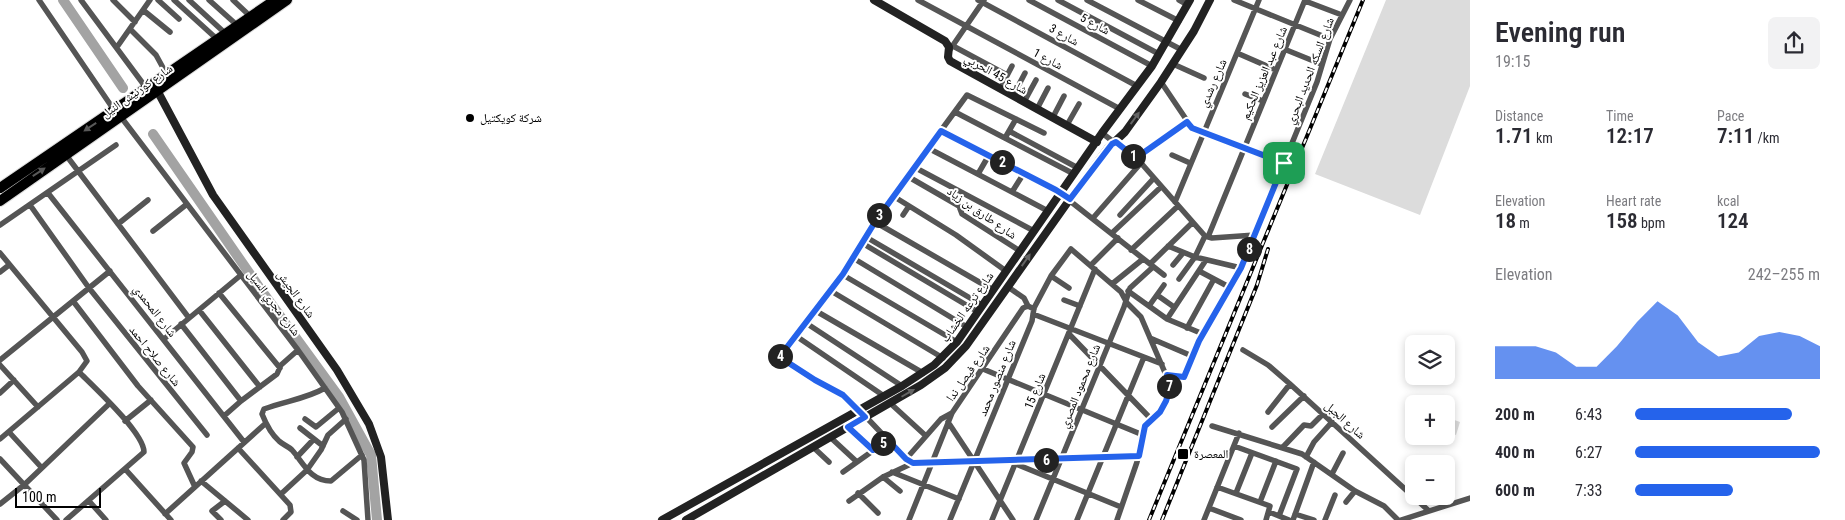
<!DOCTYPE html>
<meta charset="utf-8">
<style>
body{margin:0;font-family:"Roboto Condensed","Noto Naskh Arabic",sans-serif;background:#f2f2f3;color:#2b2b33;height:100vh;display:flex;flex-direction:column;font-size:19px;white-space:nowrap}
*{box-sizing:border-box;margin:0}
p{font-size:16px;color:#7c7c81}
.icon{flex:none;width:28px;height:28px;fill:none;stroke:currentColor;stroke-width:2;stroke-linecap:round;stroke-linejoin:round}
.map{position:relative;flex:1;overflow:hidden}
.sheet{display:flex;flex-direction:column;background:#fff;width:375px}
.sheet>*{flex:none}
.buttons{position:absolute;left:1405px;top:335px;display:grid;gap:10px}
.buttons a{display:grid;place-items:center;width:50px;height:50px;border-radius:8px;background:#fff;box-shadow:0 2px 8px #0003;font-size:25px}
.scale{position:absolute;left:15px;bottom:12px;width:86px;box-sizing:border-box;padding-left:5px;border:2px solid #000;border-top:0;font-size:14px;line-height:18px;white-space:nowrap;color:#000;-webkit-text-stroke:4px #fff;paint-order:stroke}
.pin{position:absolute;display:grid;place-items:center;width:42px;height:42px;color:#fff;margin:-21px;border-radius:10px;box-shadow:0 2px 8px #0006}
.km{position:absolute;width:25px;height:25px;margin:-12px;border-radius:50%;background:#222;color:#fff;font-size:14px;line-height:25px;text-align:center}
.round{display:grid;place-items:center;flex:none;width:52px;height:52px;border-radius:8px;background:#f2f2f3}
.headline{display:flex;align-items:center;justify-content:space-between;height:85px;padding:0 25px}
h1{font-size:28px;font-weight:600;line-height:38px}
.stats{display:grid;grid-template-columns:repeat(3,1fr);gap:8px;height:85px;padding:5px 25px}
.stats div{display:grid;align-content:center}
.stats b{font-size:21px;font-weight:600}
.stats small{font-size:14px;font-weight:400}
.stats p{font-size:14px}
.chart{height:140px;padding:10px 25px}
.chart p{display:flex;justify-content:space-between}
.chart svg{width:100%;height:90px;margin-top:5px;fill:#2563eb;opacity:.7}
ul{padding:0 25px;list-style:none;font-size:16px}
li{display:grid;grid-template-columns:80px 60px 1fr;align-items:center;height:38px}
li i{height:12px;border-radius:6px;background:#2563eb}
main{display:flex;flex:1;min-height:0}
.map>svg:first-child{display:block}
.green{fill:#dcdcdc}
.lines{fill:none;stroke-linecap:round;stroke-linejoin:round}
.river{stroke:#a3a3a3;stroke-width:10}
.highway-casing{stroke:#dbdbdb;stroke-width:12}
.street{stroke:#555;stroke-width:5.5}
.secondary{stroke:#222;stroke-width:8}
.highway{stroke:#000;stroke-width:10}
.rail-casing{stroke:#000;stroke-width:4}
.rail{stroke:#fff;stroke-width:2;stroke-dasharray:5.5;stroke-linecap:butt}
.oneway{fill:#646464}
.oneway2{fill:#595959}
.route-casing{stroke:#fff;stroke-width:10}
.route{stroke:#2563eb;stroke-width:6}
.poi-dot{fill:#000;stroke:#fff;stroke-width:2}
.labels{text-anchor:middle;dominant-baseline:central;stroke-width:4;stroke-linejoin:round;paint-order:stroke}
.street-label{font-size:12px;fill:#000;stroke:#fff}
.poi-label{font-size:12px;fill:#000;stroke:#fff;text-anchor:start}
</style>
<main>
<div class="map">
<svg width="1470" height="520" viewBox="0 0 1470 520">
<rect width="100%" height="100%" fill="#fff"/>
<path class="green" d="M1386 0H1470V86L1420 215 1315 174Z
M1446 417 1460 422 1456 435 1446 432Z"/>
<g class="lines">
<path class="river" d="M63 0 123 88
M153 134 261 290 339 397 371 455 377 520"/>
<defs>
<path id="highway" d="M0 188 275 0
M0 201 287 0"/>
</defs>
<use href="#highway" class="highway-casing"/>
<path class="street" d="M39 0 114 110
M81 0 147 89
M113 0 135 22
M158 0 179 19
M174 0 218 40
M189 0 226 34
M209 0 238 26
M233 0 251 17
M918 0 1120 109
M978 0 1137 86
M1029 0 1152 66
M1058 0 1159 54
M1087 0 1182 50
M1138 0 1179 21
M1179 0 1188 5
M1234 0 1330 39
M1305 1 1342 15
M143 10 170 32
M130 29 156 55 167 75
M953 46 1007 75
M117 47 150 0
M1284 49 1321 64
M949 51 984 0
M1237 53 1276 70
M1173 64 1204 78
M1161 82 1192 128 1284 163
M1000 89 1012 66
M1245 94 1263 101
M1013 96 1025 73
M1024 102 1036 80
M1037 109 1048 88
M955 112 1074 174
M121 117 298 350 342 412 364 460 368 520
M1053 117 1064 96
M1067 125 1079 104
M941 131 1056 190 1164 275
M1009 131 1078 168
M1044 133 967 95 893 196 843 275 780 357 815 381 848 398 906 459 913 463 1139 456
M1102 133 1141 163 1205 236 1212 238 1255 235
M1005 138 1016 119
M928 148 1048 211
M66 155 189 318
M1172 155 1190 163
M1136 158 1187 122
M914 167 1034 231
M978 174 989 155
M907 176 959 206 962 214 1020 251
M1012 192 1024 173
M48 193 244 442
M893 196 956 235 1006 271
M1175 202 1259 0
M30 205 89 288 207 435
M903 215 909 206
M1120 215 1154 178
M1093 218 1141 163
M875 222 993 290
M118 224 148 200
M0 225 116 145
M153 231 187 204
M1112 233 1161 187
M866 237 982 305
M1208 237 1305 0
M862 243 978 312
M1168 246 1195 257 1241 268
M1131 250 1178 206
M0 253 82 352 87 361 79 372 0 439
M853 258 967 327
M1150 264 1192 223
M1091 265 1118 238
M1173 265 1183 253
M1199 271 1231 288
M0 272 9 265
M843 275 957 342
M1051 276 1069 288
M1179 279 1195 257 1205 236
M1112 284 1143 259
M1008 287 1024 298 1028 306
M831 291 943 358
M1128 291 1167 319 1203 334
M219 293 280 368
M1157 295 1174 307
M1064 300 1080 306
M73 301 138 386 193 447 192 452 184 463 195 487
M1149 306 1164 285
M199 310 260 387
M816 311 923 373
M1033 314 1162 364
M1167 319 1206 260
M806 323 902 386
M181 324 241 401 277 374 281 365 298 350
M1187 328 1214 279
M1069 334 1152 420
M796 336 884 396
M1150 338 1192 356
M164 339 241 275
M1243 350 1268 365 1290 384 1429 511
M0 360 110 271
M0 365 38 407
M983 369 1143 435
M1167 375 1183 377 1201 337 1241 268 1317 82 1330 39 1350 0
M325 388C306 399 285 401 264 409L262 414C266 424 271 434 279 441 283 445 288 446 292 450 303 462 310 481 331 481L362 455
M0 393 14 380
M890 403 926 436
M1268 412 1290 384
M224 416 241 401
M305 419 316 427 339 408
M125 421 151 400
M948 422 1013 520
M1212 426 1302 454 1355 491 1384 506 1398 520
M848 427 873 450
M1272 427 1304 396
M300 428 323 446
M9 432 41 467
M830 437 857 462
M1234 446 1297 469 1279 516
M813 447 829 462
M1283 447 1304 425 1311 426 1323 414
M238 448 290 505 291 512 283 520
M297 457 314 439
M1306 457 1314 442 1332 422
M0 459 57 520
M906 459 941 419 952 413
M1016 464 1121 507
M126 470 171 520
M843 472 888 440
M892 472 959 499
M1332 474 1343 453
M883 477 900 491
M201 481 248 520
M1217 487 1270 506 1266 520
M858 493 878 513
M1236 493 1252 453
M281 494 307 470 321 450 328 435 346 419
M89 501 106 520
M849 501 883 477 913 463
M1260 502 1276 461
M1346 502 1355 491
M0 504 24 485 110 403
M1209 508 1241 520
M343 511 357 520
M1269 512 1289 520
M165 514 266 423
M1295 514 1314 520
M66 520 144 452C144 433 94 387 79 372
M221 520 212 511 225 501
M909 520 952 413 1023 308 1028 306 1034 309
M950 520 1032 321 1034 308 1051 276 1071 249 1121 292 1127 303 1141 317 1169 382V395L1164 407 1145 427 1137 462 1117 520
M992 520 1095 269
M1036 520 1124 307 1130 288 1153 267
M1077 520 1144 357
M1204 520 1239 433
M1293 520 1314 462
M1325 520 1335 495
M1401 520 1470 498"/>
<path class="secondary" d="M874 0 945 41 949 47 948 57 950 61 1097 142
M158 92 213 195 337 370 369 424 381 457 388 520
M662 520 902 386 934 365 957 342 1102 133 1152 66 1190 0
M686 520 921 385 945 368 966 346 1070 199 1108 148 1125 132 1161 82 1194 31 1210 0"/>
<use href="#highway" class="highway"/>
<defs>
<path id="rail" d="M1149 520 1363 0
M1162 520 1257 285 1268 249"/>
</defs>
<use href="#rail" class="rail-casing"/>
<use href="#rail" class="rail"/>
</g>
<defs><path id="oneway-solid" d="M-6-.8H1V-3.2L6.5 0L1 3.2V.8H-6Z" transform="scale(1.25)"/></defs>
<g class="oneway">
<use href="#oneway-solid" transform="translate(1135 118) rotate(-54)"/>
<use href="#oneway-solid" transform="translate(1026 260) rotate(-55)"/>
<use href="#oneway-solid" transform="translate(908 393) rotate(-30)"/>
</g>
<g class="oneway2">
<use href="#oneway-solid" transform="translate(90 127) rotate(146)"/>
<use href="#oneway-solid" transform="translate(39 172) rotate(-33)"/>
</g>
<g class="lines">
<defs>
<path id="route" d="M1187 122 1192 128 1284 163 1241 268 1199 341 1184 377 1167 375 1170 388 1166 401 1160 412 1145 426 1139 456 913 463 906 459 888 440 873 450 848 427 865 417 843 395 815 380 781 358V355L843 274 875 222 941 131 1056 190 1070 199 1112 144 1116 142 1136 158Z"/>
</defs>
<use href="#route" class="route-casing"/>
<use href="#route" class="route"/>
</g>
<g class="poi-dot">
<circle cx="470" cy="118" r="5"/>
<rect x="1177" y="448" width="12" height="12" rx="2.5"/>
</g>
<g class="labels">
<g class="street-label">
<text transform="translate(1095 24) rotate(28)">شارع 5</text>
<text transform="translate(1064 35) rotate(29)">شارع 3</text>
<text transform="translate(1048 59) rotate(28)">شارع 1</text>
<text transform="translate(1310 71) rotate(-69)">شارع السكه الحديد البحري</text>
<text transform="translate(1264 73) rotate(-67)">شارع عبد العزيز الحكيم</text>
<text transform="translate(996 74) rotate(29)">شارع 45 الحربي</text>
<text transform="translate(1213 83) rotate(-66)">شارع رشدي</text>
<text transform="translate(137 91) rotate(-35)">شارع كورنيش النيل</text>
<text transform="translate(982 213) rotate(35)">شارع طارق بن زياد</text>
<text transform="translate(296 294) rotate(54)">شارع الجيش</text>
<text transform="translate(274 303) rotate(53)">شارع مجري السيل</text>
<text transform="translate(967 307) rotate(-55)">شارع ترعه الخشاب</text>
<text transform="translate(155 311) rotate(52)">شارع المحمدي</text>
<text transform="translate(155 356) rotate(51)">شارع صلاح احمد</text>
<text transform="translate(968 373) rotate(-55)">شارع فيصل ندا</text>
<text transform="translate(997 378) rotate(-68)">شارع منصور محمد</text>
<text transform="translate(1080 386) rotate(-68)">شارع محمود المصري</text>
<text transform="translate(1035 391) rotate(-68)">شارع 15</text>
<text transform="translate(1345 420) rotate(42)">شارع الجبل</text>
</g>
<g class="poi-label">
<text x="480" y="118">شركة كويكتيل</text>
<text x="1194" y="454">المعصرة</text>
</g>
</g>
</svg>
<div class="buttons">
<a><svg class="icon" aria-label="layers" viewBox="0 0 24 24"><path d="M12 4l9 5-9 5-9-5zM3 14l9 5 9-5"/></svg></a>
<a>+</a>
<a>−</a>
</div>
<div class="scale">100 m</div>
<div class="pin" style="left:1284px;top:163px;background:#1e9e55"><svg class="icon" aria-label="arrive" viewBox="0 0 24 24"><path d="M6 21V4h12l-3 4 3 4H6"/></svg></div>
<b class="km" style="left:1133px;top:156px">1</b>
<b class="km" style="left:1002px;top:162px">2</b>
<b class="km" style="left:879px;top:215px">3</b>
<b class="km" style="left:780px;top:356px">4</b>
<b class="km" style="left:883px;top:443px">5</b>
<b class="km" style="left:1046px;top:460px">6</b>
<b class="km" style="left:1169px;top:386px">7</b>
<b class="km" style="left:1249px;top:249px">8</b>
</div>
<section class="sheet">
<div class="headline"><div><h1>Evening run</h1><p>19:15</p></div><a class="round"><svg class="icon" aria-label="share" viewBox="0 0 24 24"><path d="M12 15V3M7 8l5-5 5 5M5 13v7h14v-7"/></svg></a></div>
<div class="stats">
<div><p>Distance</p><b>1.71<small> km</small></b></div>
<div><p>Time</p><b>12:17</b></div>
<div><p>Pace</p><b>7:11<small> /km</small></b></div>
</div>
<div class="stats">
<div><p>Elevation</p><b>18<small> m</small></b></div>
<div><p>Heart rate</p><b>158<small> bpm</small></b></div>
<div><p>kcal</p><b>124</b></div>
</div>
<div class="chart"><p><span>Elevation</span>242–255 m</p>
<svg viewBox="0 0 160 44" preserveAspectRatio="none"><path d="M0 44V28L10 28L20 28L30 31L40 38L50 38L60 28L70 16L80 6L90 13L100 26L110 33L120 31L130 23L140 21L150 23L160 28V44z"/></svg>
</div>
<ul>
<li><b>200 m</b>6:43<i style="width:85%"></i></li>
<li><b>400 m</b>6:27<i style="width:100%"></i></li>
<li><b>600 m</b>7:33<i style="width:53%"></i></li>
</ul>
</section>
</main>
